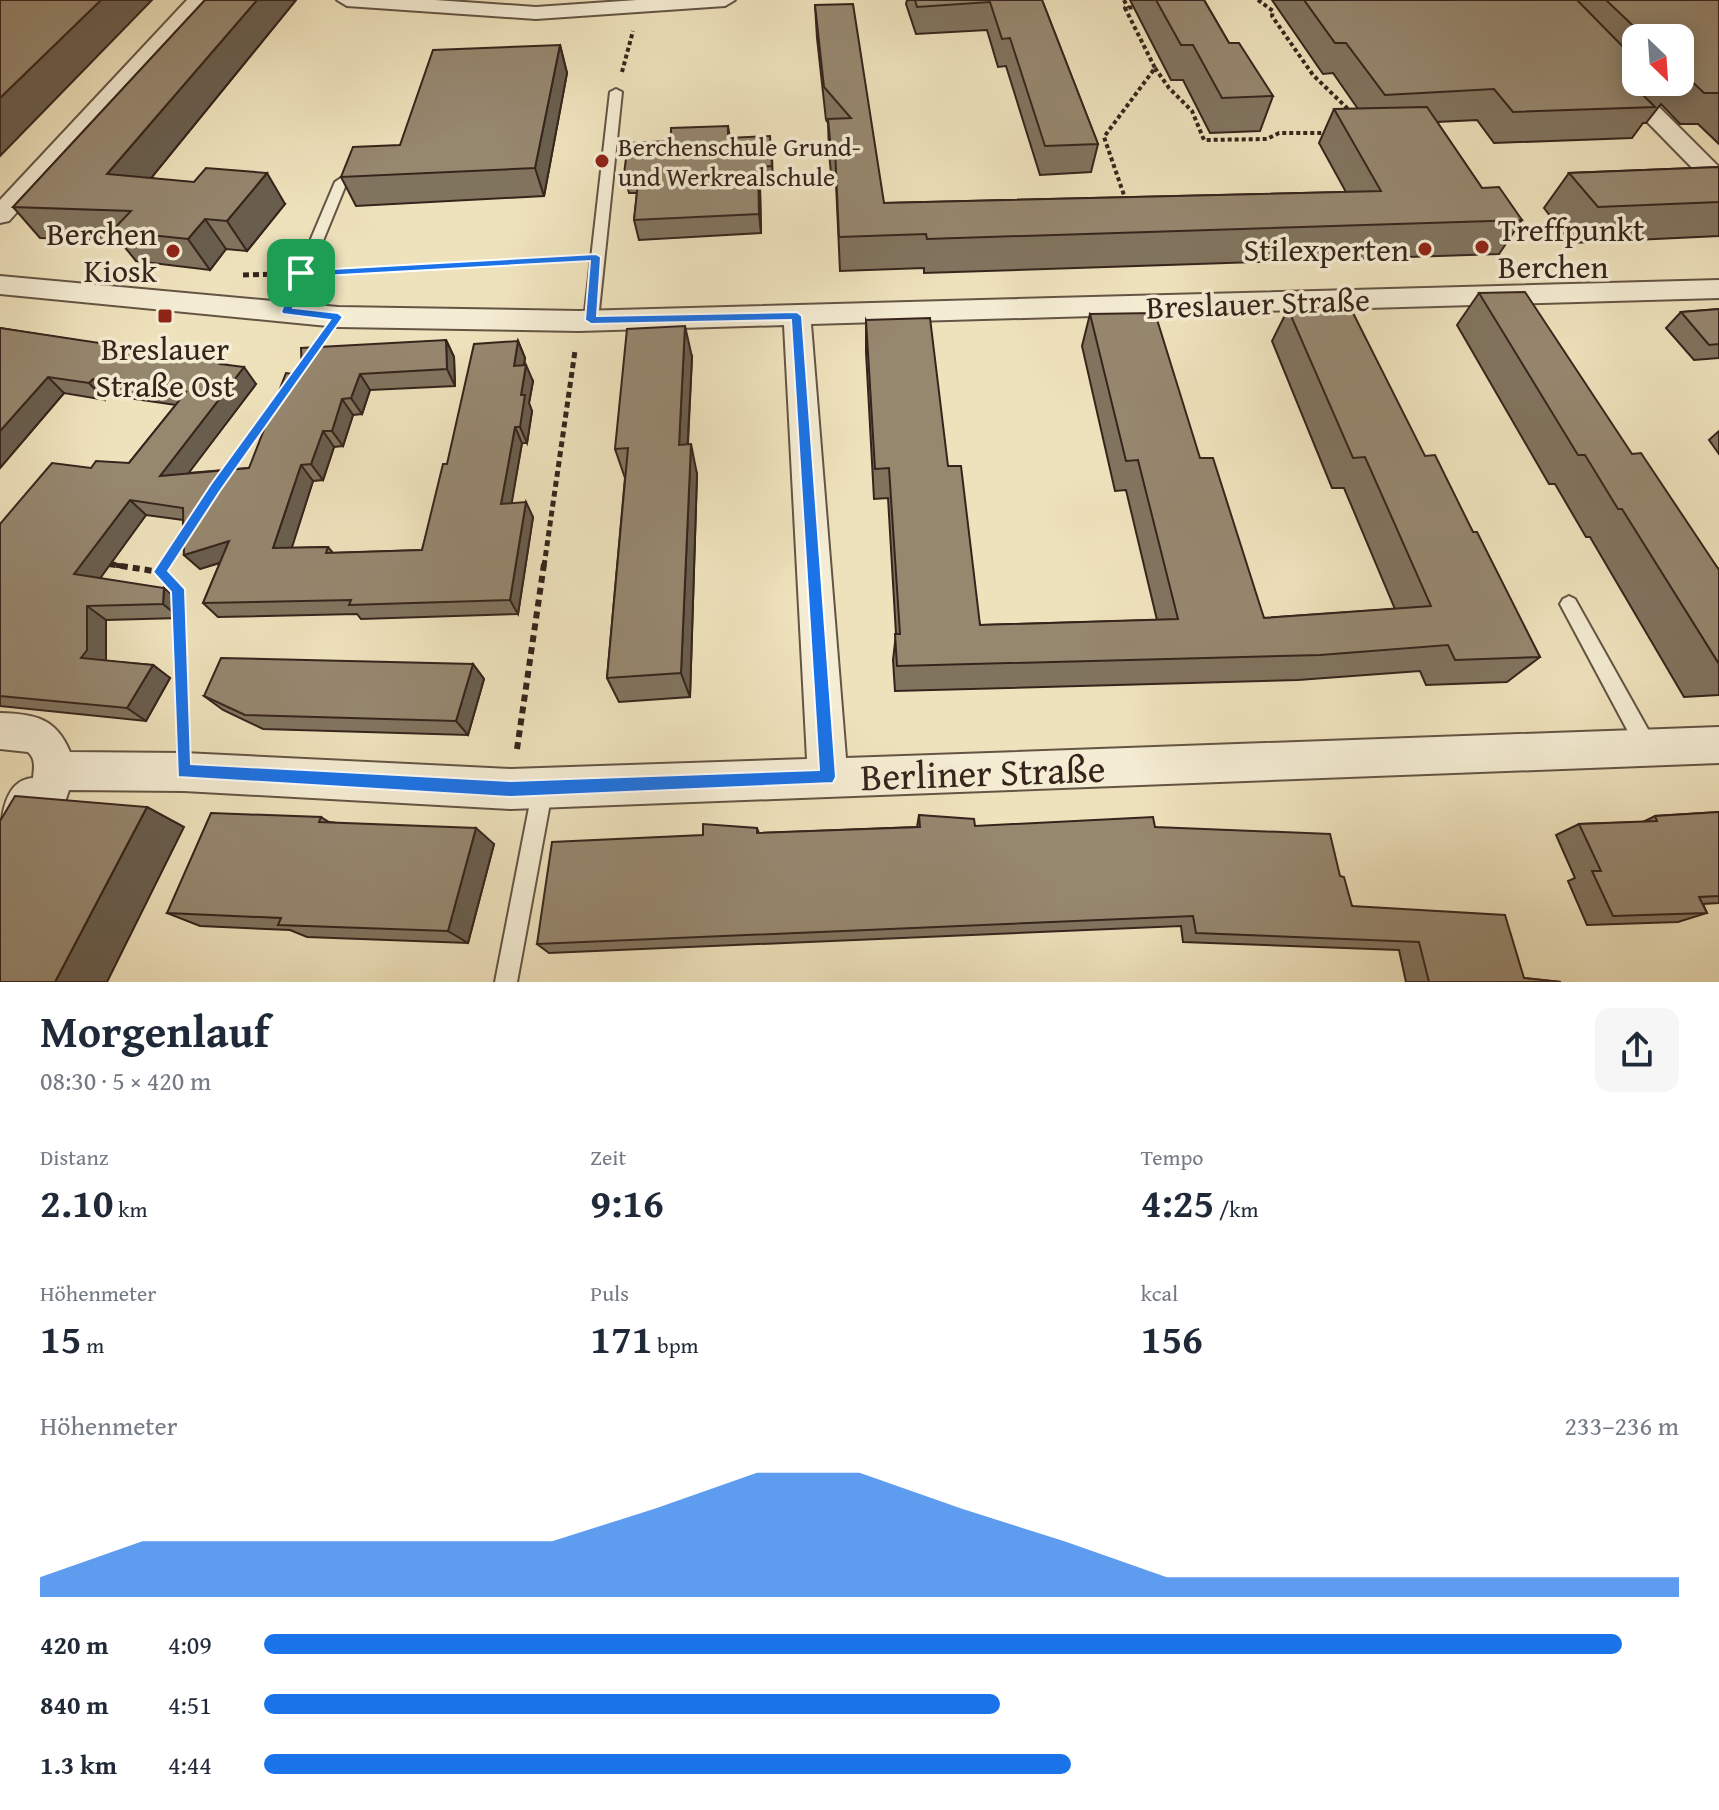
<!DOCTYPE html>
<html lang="de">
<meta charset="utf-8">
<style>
body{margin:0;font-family:"Gentium Book Plus",serif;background:#f6f6f7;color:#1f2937;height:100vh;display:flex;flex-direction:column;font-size:30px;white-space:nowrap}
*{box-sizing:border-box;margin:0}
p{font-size:26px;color:#747a83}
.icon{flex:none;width:44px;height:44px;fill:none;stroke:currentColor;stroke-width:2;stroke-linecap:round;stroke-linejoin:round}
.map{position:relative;height:982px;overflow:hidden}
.side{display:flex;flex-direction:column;background:#fff;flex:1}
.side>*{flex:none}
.needle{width:52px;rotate:155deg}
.controls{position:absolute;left:1622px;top:24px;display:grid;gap:16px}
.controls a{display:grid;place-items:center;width:72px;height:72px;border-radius:16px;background:#fff;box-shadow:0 4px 20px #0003;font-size:40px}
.pin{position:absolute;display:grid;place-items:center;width:68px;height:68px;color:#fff;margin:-34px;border-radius:16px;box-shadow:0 4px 12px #0006}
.round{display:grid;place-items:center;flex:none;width:84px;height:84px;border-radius:16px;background:#f6f6f7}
.summary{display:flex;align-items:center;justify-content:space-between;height:136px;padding:0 40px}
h1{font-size:44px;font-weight:800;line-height:60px}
.metrics{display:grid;grid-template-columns:repeat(3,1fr);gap:12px;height:136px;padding:8px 40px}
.metrics div{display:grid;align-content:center}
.metrics b{font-size:40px;font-weight:800}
.metrics small{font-size:22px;font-weight:400}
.metrics p{font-size:22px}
.chart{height:224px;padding:16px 40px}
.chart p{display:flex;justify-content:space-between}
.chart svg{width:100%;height:144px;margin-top:8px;fill:#1a73e8;opacity:.7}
ul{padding:0 40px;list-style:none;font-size:26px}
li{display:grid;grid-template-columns:128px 96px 1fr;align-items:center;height:60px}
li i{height:20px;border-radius:10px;background:#1a73e8}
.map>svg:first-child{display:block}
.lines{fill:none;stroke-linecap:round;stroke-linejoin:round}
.service-casing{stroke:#645444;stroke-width:4}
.minor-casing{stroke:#645444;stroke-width:4}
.path-far2{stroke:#36241c;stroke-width:4;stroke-dasharray:4 3;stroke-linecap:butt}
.path-far1{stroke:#36241c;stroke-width:5;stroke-dasharray:6 4;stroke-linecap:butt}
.path{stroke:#36241c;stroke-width:6;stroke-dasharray:7 5;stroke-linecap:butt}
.service{fill:#f4ecd3;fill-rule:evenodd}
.minor{fill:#f4ecd3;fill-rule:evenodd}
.wall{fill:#81745f;stroke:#36241c;stroke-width:2;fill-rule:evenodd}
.shaded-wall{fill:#695e4e;stroke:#36241c;stroke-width:2}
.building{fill:#96876f;stroke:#36241c;stroke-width:2}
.route{fill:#1a73e8;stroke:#fff;stroke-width:2;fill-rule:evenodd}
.poi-dot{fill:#8f2418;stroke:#f4ecd3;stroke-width:3}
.labels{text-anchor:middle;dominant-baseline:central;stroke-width:7;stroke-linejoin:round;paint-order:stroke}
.far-poi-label{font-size:26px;fill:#36241c;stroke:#f4ecd3;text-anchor:start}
.poi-label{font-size:32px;fill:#36241c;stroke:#f4ecd3;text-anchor:end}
.street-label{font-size:32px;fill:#36241c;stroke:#f4ecd3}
.near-street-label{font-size:38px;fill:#36241c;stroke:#f4ecd3}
</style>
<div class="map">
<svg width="1719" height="982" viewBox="0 0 1719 982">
<rect width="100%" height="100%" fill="#eee2bc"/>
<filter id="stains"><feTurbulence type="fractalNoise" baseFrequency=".0025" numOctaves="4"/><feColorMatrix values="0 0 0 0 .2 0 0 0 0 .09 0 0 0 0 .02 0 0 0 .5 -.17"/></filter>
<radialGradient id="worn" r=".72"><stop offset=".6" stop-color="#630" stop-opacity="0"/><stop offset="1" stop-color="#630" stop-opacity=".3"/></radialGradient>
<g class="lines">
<defs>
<path id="service" d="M616 89 622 92 598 320 591 325 584 320 610 92Z
M341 178 347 182 294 312 292 315H282L280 312 335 182Z
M1569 596 1575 599 1654 740 1657 747 1654 754 1647 756 1640 754 1560 604 1563 599Z
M543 777 550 780 553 787 517 982H495L533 787 536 780Z"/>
<path id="minor" d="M187 0H208L9 221 0 223V200Z
M337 0H435L536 7 637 0H735L725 6 536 19 347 6Z
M1623 77 1631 79 1719 167V189L1710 186 1615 89 1612 84 1615 79Z
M0 276 338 307 579 311 1719 280V298L811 324 846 758 1719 727V763L511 809 184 791 69 790 62 811 37 817 14 852 0 858C0 829 0 780 33 778 34 768 36 759 28 752L0 749V713C35 714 56 718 70 752L184 753 511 769 807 759 784 325 579 331 338 327 0 294Z"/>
</defs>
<use href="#service" class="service-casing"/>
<use href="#minor" class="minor-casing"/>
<path class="path-far2" d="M1124 0 1128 8
M1258 0 1273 11 1272 16 1313 75 1351 112
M1155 68 1169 88 1192 111 1204 140 1267 139 1279 133H1329
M622 72 633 31
M1126 201 1104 137 1155 68 1125 8 1135 7"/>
<path class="path-far1" d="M331 272 573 259
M243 275 277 274
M225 475 275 405
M106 564 122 566
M164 566 186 532
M544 566 575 351"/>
<path class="path" d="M109 564 160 572 178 589 179 603
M160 572 165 564
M179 613 183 735
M517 749 544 564"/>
<use href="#service" class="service"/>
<use href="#minor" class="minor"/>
</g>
<path class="wall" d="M205 0H296L151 178 285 204 247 251 226 249 210 270 136 261 119 240 40 238 13 207Z
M907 0H1042L1098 144 1091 172 1040 175 1006 66 998 67 987 30 916 34 906 4Z
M1130 0H1204L1229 43 1273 96 1260 131 1210 133 1183 80H1171Z
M1272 0H1719V144L1698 124H1680L1661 104 1646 123H1643L1632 138 1494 143 1477 120 1437 122 1482 188 1522 220 1499 254 924 273V268L840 271 836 183H832L829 153 828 123 826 120 817 38 815 5 884 203 1346 192 1319 143 1334 109H1358L1333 73 1323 74ZM1636 38H1680V82H1636Z
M560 45 567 73 544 196 356 206 341 177 400 145Z
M728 126 730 138 772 156 773 186 760 187 761 233 639 240 634 220 637 193H629L624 174 671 141Z
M1719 167V236L1571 243 1544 208 1569 173Z
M1479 293 1632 454 1719 570V695L1684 697 1590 537H1586L1555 484H1549L1457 325Z
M1288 309 1425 456 1473 532 1540 657 1507 682 1426 685 1420 671 1298 680 895 691 893 660 896 634 888 498 874 499 866 352V320L948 466 980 625 1157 620 1126 490 1115 491 1082 346 1090 314 1200 458 1264 618 1395 609 1344 488H1332L1272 341Z
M1719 309V358L1694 360 1666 328 1681 312Z
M0 328 228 365 256 384 188 473 249 468 302 375 446 340 454 357 455 386 370 390 362 414 353 415 343 446 334 447 323 480 313 481 291 548 328 547 333 553 422 550 447 464 518 341 525 358 524 365 533 381 529 403 532 411 527 443H522L511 503 533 517 518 614 361 619 357 614 218 617 203 603 220 563 200 569 184 555 183 520 146 515 100 578 181 602 180 618 106 620V661L153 665 170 678 146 721 0 706V524L91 468 129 463 176 405 108 395 105 400 64 393 0 468Z
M692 357 688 444 697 474 690 697 619 702 607 678 625 478 615 449Z
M1719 431V454L1709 440Z
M473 664 484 679 468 735 263 729 223 710 204 696Z
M1719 812V903L1703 904 1707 913 1678 922 1587 925 1568 881 1575 878 1556 835 1579 824 1643 822 1655 816Z
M919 815 975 826 1155 827 1340 876 1352 906 1524 978 1561 982H1406L1399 950 1183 942 1181 926 549 953 537 944 703 835 757 828 759 833 917 827Z
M321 817 329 822 494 844 468 943 307 937 290 930 200 926 167 913Z"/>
<path class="shaded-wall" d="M101 0H152L0 156V98Z
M257 0H296L130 204 107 174Z
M560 45 567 73 544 196 535 168Z
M758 167 760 187 761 233 759 214Z
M267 173 285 204 247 251 227 221Z
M205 219 226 249 210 270 188 239Z
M685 326 692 357 686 474 679 445Z
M446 340 454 357 455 386 447 369Z
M518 341 525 358 521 382 514 366Z
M526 365 533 381 529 403 532 411 527 443 520 427 521 395Z
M244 367 256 384 175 491 160 476Z
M360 374 370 390 362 414 351 398Z
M48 377 64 393 0 468V431Z
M93 379 108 395 105 400 89 383Z
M342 399 353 415 343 446 332 431Z
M515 427 522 443 509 519 501 504Z
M323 431 334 447 323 480 311 464Z
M691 444 697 474 690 697 681 673Z
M301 465 313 481 287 563 273 548Z
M130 500 146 515 93 588 74 574Z
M526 502 533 517 518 614 510 600Z
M229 541 244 555 200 569 184 555Z
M164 588 181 602 180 618 163 604Z
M87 606 106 620V663L81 658Z
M473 664 484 679 468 735 456 721Z
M153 665 170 678 146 721 127 708Z
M147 807 184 827 107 982H55Z
M476 828 494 844 468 943 448 931Z"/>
<path class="building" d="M0 0H101L0 98Z
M205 0H257L107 174 194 182 206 168 267 173 227 221 205 219 188 239 112 231 131 211 13 207Z
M915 0H1042L1098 144 1045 146 1010 38 1002 39 990 2 917 7Z
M1156 0H1204L1229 43H1239L1273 96 1222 98 1193 45H1181Z
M1304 0H1577L1636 60V82H1658L1669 93 1640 92 1655 107 1513 112 1494 89 1385 95 1346 43H1335Z
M1606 0H1719V93H1704L1680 70V38H1646Z
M853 4 884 203 1381 191 1334 109 1427 107 1482 188 1499 187 1522 220 927 239 926 234 839 237 835 149H831L828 119 851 118 824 87 815 5Z
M560 45 535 168 341 177 353 147 400 145 433 50Z
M728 126V138L770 136 772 166 758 167 759 214 634 220 639 173 624 174 628 143 671 141V128Z
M1719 167V202L1598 207 1569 173Z
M1525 292 1632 454 1641 453 1719 570V664L1622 509H1618L1585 455H1578L1479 293Z
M1350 307 1425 456 1435 455 1473 532H1477L1540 657 1455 660 1448 645 1320 655 897 666 895 634H900L889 468 875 469 866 320 930 318 948 466H961L980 625 1178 619 1138 460 1126 461 1090 314 1155 313 1200 458H1213L1264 618 1431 606 1365 457 1353 458 1288 309Z
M1719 309V344L1709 345 1681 312Z
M685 326 679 445 691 444 681 673 607 678 628 448 615 449 627 329Z
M0 328 185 356 186 354 224 360 220 364 244 367 160 476 249 468 286 373 302 375 301 348 446 340 447 369 360 374 351 398 342 399 332 431H323L311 464 301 465 273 548 328 547 326 553 422 550 443 464H447L474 344 518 341 514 366 526 365 521 395H525L520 427H515L501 504 526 502 510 600 349 605 351 600 203 603 229 541 184 555 183 508 130 500 74 574 164 588 163 604 87 606V650L81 658 153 665 127 708 0 696V524L52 463 91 468 96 461 129 463 186 392 93 379 89 383 48 377 0 431Z
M221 658 473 664 456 721 245 715 204 696Z
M15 796 147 807 55 982H0V821Z
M1719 812V896L1699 897 1707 913 1613 916 1592 871H1601L1579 824 1657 821 1655 816Z
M211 813 321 817 319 822 476 828 448 931 278 925 281 918 167 913Z
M919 815 974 819 975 826 1153 817 1155 827 1330 834 1340 876 1344 877 1352 906 1505 915 1524 978 1561 982H1429L1419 942 1196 933 1193 916 537 944 552 842 703 835V824L757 828V833L920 827Z"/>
<path class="route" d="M596 254 601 257 597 316 797 312 802 316 836 777 833 783 511 797 178 777 171 592 153 572 211 484 330 320 283 314 281 312 297 271ZM590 261 585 320 591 324 791 320 819 770 511 781 191 764 185 589 168 571 220 491 343 317 338 313 293 308 305 277Z"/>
<g class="poi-dot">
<circle cx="602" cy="161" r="8"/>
<circle cx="1482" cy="247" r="8"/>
<circle cx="1425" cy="249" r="8"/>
<circle cx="173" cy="251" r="8"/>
<rect x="157" y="308" width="16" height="16" rx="4"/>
</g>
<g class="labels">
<g class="far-poi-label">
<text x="618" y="146">Berchenschule Grund-<tspan x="618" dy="30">und Werkrealschule</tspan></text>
</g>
<g class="poi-label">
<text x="1498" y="229" text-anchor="start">Treffpunkt<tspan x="1498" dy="37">Berchen</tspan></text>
<text x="157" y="233">Berchen<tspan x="157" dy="37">Kiosk</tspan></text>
<text x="1409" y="249">Stilexperten</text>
<text x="165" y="348" text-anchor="middle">Breslauer<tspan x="165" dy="37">Straße Ost</tspan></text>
</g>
<g class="street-label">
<text transform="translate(1258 303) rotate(-2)">Breslauer Straße</text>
</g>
<g class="near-street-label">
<text transform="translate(983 772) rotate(-2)">Berliner Straße</text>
</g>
</g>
<rect width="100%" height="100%" filter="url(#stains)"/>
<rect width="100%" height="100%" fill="url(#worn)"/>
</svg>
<div class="controls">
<a><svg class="needle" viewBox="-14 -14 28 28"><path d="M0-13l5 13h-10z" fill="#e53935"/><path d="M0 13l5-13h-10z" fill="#747a83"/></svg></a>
</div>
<div class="pin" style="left:301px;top:273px;background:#1e9e55"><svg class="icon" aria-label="arrive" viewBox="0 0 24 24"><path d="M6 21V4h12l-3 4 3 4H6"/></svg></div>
</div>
<section class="side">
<div class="summary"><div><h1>Morgenlauf</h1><p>08:30 · 5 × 420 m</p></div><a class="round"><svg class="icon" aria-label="share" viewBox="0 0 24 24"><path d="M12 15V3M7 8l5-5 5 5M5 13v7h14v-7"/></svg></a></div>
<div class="metrics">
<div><p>Distanz</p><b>2.10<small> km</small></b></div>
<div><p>Zeit</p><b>9:16</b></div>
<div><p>Tempo</p><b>4:25<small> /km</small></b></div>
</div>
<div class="metrics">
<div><p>Höhenmeter</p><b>15<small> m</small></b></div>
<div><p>Puls</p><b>171<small> bpm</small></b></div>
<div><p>kcal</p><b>156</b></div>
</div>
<div class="chart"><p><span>Höhenmeter</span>233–236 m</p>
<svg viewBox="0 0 160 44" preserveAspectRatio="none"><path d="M0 44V38L10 27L20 27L30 27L40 27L50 27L60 17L70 6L80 6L90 17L100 27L110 38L120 38L130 38L140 38L150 38L160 38V44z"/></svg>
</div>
<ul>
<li><b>420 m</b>4:09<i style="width:96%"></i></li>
<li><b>840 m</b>4:51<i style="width:52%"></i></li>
<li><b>1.3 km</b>4:44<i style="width:57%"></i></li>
</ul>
</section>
